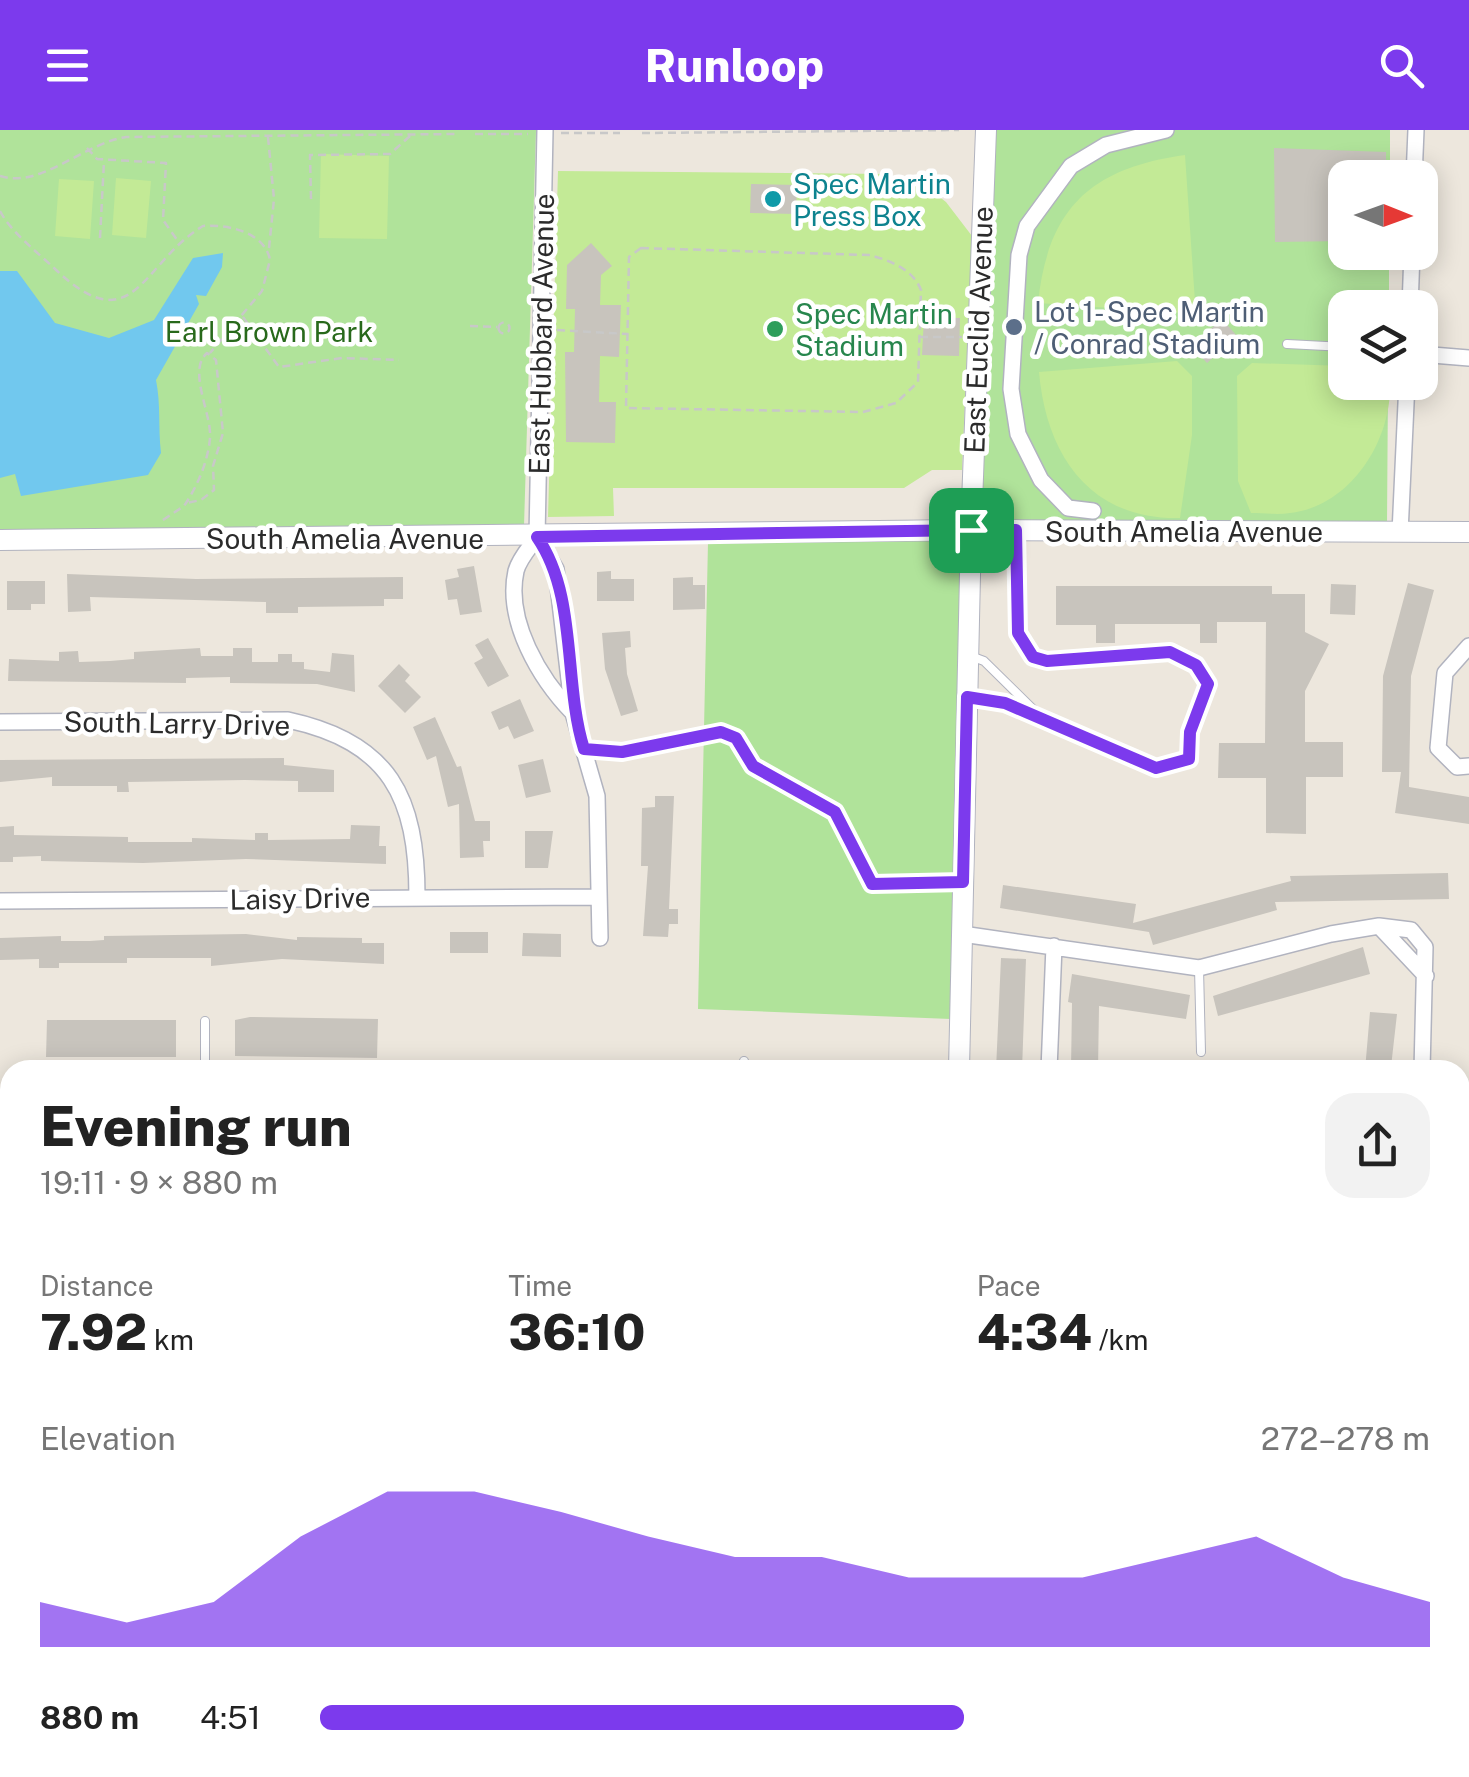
<!DOCTYPE html>
<meta charset="utf-8">
<style>
body{margin:0;font-family:"Public Sans",sans-serif;background:#f2f2f2;color:#222;height:100vh;display:flex;flex-direction:column;font-size:38px;white-space:nowrap}
*{box-sizing:border-box;margin:0}
p{font-size:32px;color:#767676}
.icon{flex:none;width:55px;height:55px;fill:none;stroke:currentColor;stroke-width:2;stroke-linecap:round;stroke-linejoin:round}
.map{position:relative;flex:1;overflow:hidden}
.side{position:absolute;left:0px;top:930px;width:1470px;height:718px;display:flex;flex-direction:column;background:#fff;border-radius:30px 30px 0 0;box-shadow:0 5px 25px #0003}
.side>*{flex:none}
.needle{width:65px;rotate:91deg}
.tools{position:absolute;left:1328px;top:30px;display:grid;gap:20px}
.tools a{display:grid;place-items:center;width:110px;height:110px;border-radius:20px;background:#fff;box-shadow:0 5px 25px #0003;font-size:50px}
.pin{position:absolute;display:grid;place-items:center;width:85px;height:85px;color:#fff;margin:-42px;border-radius:20px;box-shadow:0 5px 15px #0006}
.round{display:grid;place-items:center;flex:none;width:105px;height:105px;border-radius:30px;background:#f2f2f2}
.headline{display:flex;align-items:center;justify-content:space-between;height:170px;padding:0 40px}
h1{font-size:55px;font-weight:800;line-height:75px}
.metrics{display:grid;grid-template-columns:repeat(3,1fr);gap:15px;height:170px;padding:10px 40px}
.metrics div{display:grid;align-content:center}
.metrics b{font-size:50px;font-weight:800}
.metrics small{font-size:28px;font-weight:400}
.metrics p{font-size:28px}
.chart{height:280px;padding:20px 40px}
.chart p{display:flex;justify-content:space-between}
.chart svg{width:100%;height:180px;margin-top:10px;fill:#7c3aed;opacity:.7}
ul{padding:0 40px;list-style:none;font-size:32px}
li{display:grid;grid-template-columns:160px 120px 1fr;align-items:center;height:75px}
li i{height:25px;border-radius:12px;background:#7c3aed}
header{display:flex;justify-content:space-between;align-items:center;height:130px;padding:0 40px;background:#7c3aed;color:#fff;font-size:45px;font-weight:800}
.map>svg:first-child{display:block}
.green{fill:#b0e39a}
.pitch{fill:#c3ea96}
.water{fill:#71c8ee}
.building{fill:#c8c4bd}
.lines{fill:none;stroke-linecap:round;stroke-linejoin:round}
.lane-casing{stroke:#b1b3bf;stroke-width:10}
.street-casing{stroke:#b1b3bf;stroke-width:18}
.secondary-casing{stroke:#b1b3bf;stroke-width:22}
.path{stroke:#c8c8c8;stroke-width:2.5;stroke-dasharray:8 5;stroke-linecap:butt}
.lane{stroke:#fff;stroke-width:8}
.street{stroke:#fff;stroke-width:15}
.secondary{stroke:#fff;stroke-width:20}
.route-casing{stroke:#fff;stroke-width:20}
.route{stroke:#7c3aed;stroke-width:12}
.culture-dot{fill:#0f9aa8;stroke:#fff;stroke-width:4}
.service-dot{fill:#5c6f8a;stroke:#fff;stroke-width:4}
.leisure-dot{fill:#2e9e5b;stroke:#fff;stroke-width:4}
.labels{text-anchor:middle;dominant-baseline:central;stroke-width:9;stroke-linejoin:round;paint-order:stroke}
.culture-label{font-size:28px;fill:#0d838f;stroke:#fff;text-anchor:start}
.service-label{font-size:28px;fill:#4e5e75;stroke:#fff;text-anchor:start}
.leisure-label{font-size:28px;fill:#27864d;stroke:#fff;text-anchor:start}
.street-label{font-size:28px;fill:#2b2b2b;stroke:#fff}
.park-label{font-size:28px;fill:#28691b;stroke:#fff}
</style>
<header><svg class="icon" aria-label="menu" viewBox="0 0 24 24"><path d="M4 6h16M4 12h16M4 18h16"/></svg>Runloop<svg class="icon" aria-label="search" viewBox="0 0 24 24"><circle cx="10" cy="10" r="6"/><path d="M15 15l6 6"/></svg></header>
<div class="map">
<svg width="1469" height="1647" viewBox="0 0 1469 1647">
<rect width="100%" height="100%" fill="#ede7dd"/>
<path class="green" d="M0 0H536L524 396 0 402Z
M995 0H1390V47L1345 48V122L1389 123V177L1345 178V252L1388 253 1387 395 980 392Z
M962 408 951 889 698 879 708 412Z
M470 1638H626L627 1647H470Z"/>
<path class="pitch" d="M321 24 389 26 387 109 319 108Z
M1185 25 1195 172 1183 183 1038 173C1048 77 1092 38 1185 25Z
M558 41 888 44 933 62 946 72 972 106 962 340H932L904 358H613L614 386 548 387Z
M116 48 151 51 146 108 112 105Z
M59 49 94 51 90 109 55 106Z
M1177 231 1192 246V305L1180 388C1089 390 1046 324 1039 242Z
M1252 233 1345 236V252L1390 253C1392 309 1352 376 1290 383 1278 385 1264 383 1251 383L1238 351 1237 246Z"/>
<path class="water" d="M223 123 222 137 206 166 196 165 199 174 156 250C161 275 158 297 161 323L148 345 21 366 15 344 0 348V141H17L55 193 109 208 154 190 193 128Z"/>
<path class="building" d="M1274 18 1386 22V35H1364V48H1345V111L1275 112Z
M751 54 797 55 796 84 750 83Z
M591 113 612 136 601 145 600 175H621L619 227 600 226 599 272H616L615 313 566 312 565 222H574L575 179H566L567 135Z
M924 187 960 188 959 226 922 225Z
M1222 189 1237 206 1207 233 1197 222 1206 214 1200 208Z
M474 436 482 482 460 485 457 469 448 470 445 450 459 447 457 439Z
M611 441V449H634V471H597V442Z
M67 444 196 449 403 447V469H384V476L298 477V483H266V472L90 467 91 481 68 482Z
M693 447V455H705V479L673 480V448Z
M7 451H45V474H31V480H7Z
M1408 453 1434 460 1411 546 1409 657 1469 667V694L1395 683 1401 642H1382L1383 546Z
M1331 454 1356 455 1355 485 1330 484Z
M1056 456H1272V464H1305V502L1329 514 1305 561V612H1343V647H1306V704L1266 703V648H1218L1219 613H1265L1266 492H1217V513H1200V494H1115V513H1096V495H1056Z
M630 501 631 517 625 518 627 544 638 581 621 586 605 539 602 503Z
M488 508 509 546 488 557 474 533 483 528 475 515Z
M200 518 201 526H233V518H252V532H278V524H292V532H304V539L330 542 332 523 354 525 355 562 317 554 230 553V547L186 548V553L8 551 9 529 59 531V522L78 521 79 532 110 531 134 529V522Z
M399 534 410 545 405 551 421 567 405 583 378 556Z
M520 569 534 601 514 609 508 596 499 600 491 582Z
M435 587 457 637 461 636 475 691H490V711H483L484 727 460 728 459 674 448 677 436 626 427 630 413 597Z
M284 628V635L334 640V662H298V651L245 650 128 652 129 662H117V656H52V647L0 652V630Z
M543 629 551 662 526 668 518 635Z
M655 666H674L669 779H678V794H669L668 807 643 806 648 736H641L642 678 655 677Z
M351 695 380 696 379 716H386V734L246 729 143 733 41 731V726L13 727V732H0V697L14 696V705L128 707V712H192V708L255 710V703H268V710L350 709Z
M525 701H553L548 738H525Z
M1448 743 1449 769 1275 772 1277 780 1153 815 1149 802 1000 778 1003 755 1136 774 1133 793 1291 751 1290 746Z
M450 802H488V823H450Z
M523 803 561 804V827L522 826Z
M246 804 297 810V807L362 808V813H384V834L282 829 211 836V828H127V833H59V838H39V829L0 830V808L61 806V811H90L104 810V806Z
M1363 817 1370 844 1218 886 1213 866Z
M1001 828 1026 829 1022 940H996Z
M1072 844 1190 865 1186 889 1099 876 1098 940H1071L1072 873 1068 872Z
M1370 882 1397 884 1391 937 1386 940H1365Z
M250 887 378 889 377 928 235 926V890Z
M47 890H176V927H46Z"/>
<g class="lines">
<defs>
<path id="lane" d="M1287 214 1345 217
M968 525 984 531 1041 587 1156 638 1189 629 1191 602 1208 554 1196 535 1170 522 1047 531 1033 527 1018 503 1017 405
M971 568 1005 573 1035 585
M1199 838 1201 922
M205 891V940
M744 940V931"/>
<path id="street" d="M1414 48 1416 0
M1410 178 1412 122
M1420 224 1469 228
M1093 381 1068 378 1041 350 1018 304 1011 259 1019 125 1027 96 1071 36 1106 15 1166 0
M1400 403 1407 252
M537 407 556 439 573 583C540 549 505 491 516 441 519 429 530 417 537 407L545 0
M1469 516 1445 543 1438 618 1457 637 1469 636
M573 583 597 666 600 808
M0 592 288 590C390 612 417 667 417 767
M0 771 599 767
M1379 796 1426 846
M962 804 1199 838 1331 804 1379 796 1411 800 1425 817 1422 940
M1049 940 1054 816
M0 1637 8 1647
M329 1647 336 1638
M720 1647V1638
M1166 1647 1167 1638
M1397 1647V1638"/>
<path id="secondary" d="M0 410 971 400 1469 402
M959 940 971 400 986 0
M1460 1309H1469
M0 1312 10 1313
M940 1647V1638"/>
</defs>
<use href="#lane" class="lane-casing"/>
<use href="#street" class="street-casing"/>
<use href="#secondary" class="secondary-casing"/>
<path class="path" d="M561 3H620
M642 3 959 0
M475 4H528
M268 7 274 69 269 118
M87 18 97 29 166 33 163 90 180 114
M0 46C41 59 82 14 126 7L459 4
M311 69 310 25 390 24 410 6
M0 81C11 102 36 121 54 138 134 215 141 133 203 96 227 94 265 102 270 130L262 161 210 223
M100 108 104 31
M641 118 869 125C889 130 913 139 921 160L918 252 896 273 863 282 626 278 629 127Z
M243 187 279 237 342 228 399 230
M498.5 198a5.5 5.5 0 1 1 11 0a5.5 5.5 0 1 1-11 0Z
M470 196 497 197
M557 200 628 204
M920 207H962
M163 390 184 376C197 357 208 332 210 308 212 284 187 240 207 223L216 230 223 303 213 336 214 360 201 370 186 373
M600 620 622 622 721 602 736 609 753 636 835 683 872 753 943 752"/>
<use href="#lane" class="lane"/>
<use href="#street" class="street"/>
<use href="#secondary" class="secondary"/>
</g>
<g class="lines">
<defs>
<path id="route" d="M971 400H1016L1018 503 1033 527 1047 531 1170 522 1196 535 1208 554 1190 602 1189 629 1156 638 1005 573 967 567 963 752 872 754 835 682 753 636 736 608 721 602 622 622 584 619C563 552 578 466 537 407Z"/>
</defs>
<use href="#route" class="route-casing"/>
<use href="#route" class="route"/>
</g>
<circle class="culture-dot" cx="773" cy="69" r="10"/>
<circle class="service-dot" cx="1014" cy="197" r="10"/>
<circle class="leisure-dot" cx="775" cy="199" r="10"/>
<g class="labels">
<g class="culture-label">
<text x="793" y="53">Spec Martin<tspan x="793" dy="32">Press Box</tspan></text>
</g>
<g class="service-label">
<text x="1034" y="181">Lot 1- Spec Martin<tspan x="1034" dy="32">/ Conrad Stadium</tspan></text>
</g>
<g class="leisure-label">
<text x="795" y="183">Spec Martin<tspan x="795" dy="32">Stadium</tspan></text>
</g>
<g class="street-label">
<text transform="translate(978 200) rotate(-88)">East Euclid Avenue</text>
<text transform="translate(541 204) rotate(-89)">East Hubbard Avenue</text>
<text x="1184" y="401">South Amelia Avenue</text>
<text x="345" y="408">South Amelia Avenue</text>
<text transform="translate(177 593) rotate(1)">South Larry Drive</text>
<text transform="translate(300 768) rotate(-1)">Laisy Drive</text>
</g>
<g class="park-label">
<text x="269" y="201">Earl Brown Park</text>
</g>
</g>
</svg>
<div class="tools">
<a><svg class="needle" viewBox="-14 -14 28 28"><path d="M0-13l5 13h-10z" fill="#e53935"/><path d="M0 13l5-13h-10z" fill="#767676"/></svg></a>
<a><svg class="icon" aria-label="layers" viewBox="0 0 24 24"><path d="M12 4l9 5-9 5-9-5zM3 14l9 5 9-5"/></svg></a>
</div>
<div class="pin" style="left:971px;top:400px;background:#1e9e55"><svg class="icon" aria-label="arrive" viewBox="0 0 24 24"><path d="M6 21V4h12l-3 4 3 4H6"/></svg></div>
<section class="side">
<div class="headline"><div><h1>Evening run</h1><p>19:11 · 9 × 880 m</p></div><a class="round"><svg class="icon" aria-label="share" viewBox="0 0 24 24"><path d="M12 15V3M7 8l5-5 5 5M5 13v7h14v-7"/></svg></a></div>
<div class="metrics">
<div><p>Distance</p><b>7.92<small> km</small></b></div>
<div><p>Time</p><b>36:10</b></div>
<div><p>Pace</p><b>4:34<small> /km</small></b></div>
</div>
<div class="chart"><p><span>Elevation</span>272–278 m</p>
<svg viewBox="0 0 160 44" preserveAspectRatio="none"><path d="M0 44V33L10 38L20 33L30 17L40 6L50 6L60 11L70 17L80 22L90 22L100 27L110 27L120 27L130 22L140 17L150 27L160 33V44z"/></svg>
</div>
<ul>
<li><b>880 m</b>4:51<i style="width:58%"></i></li>
</ul>
</section>
</div>
